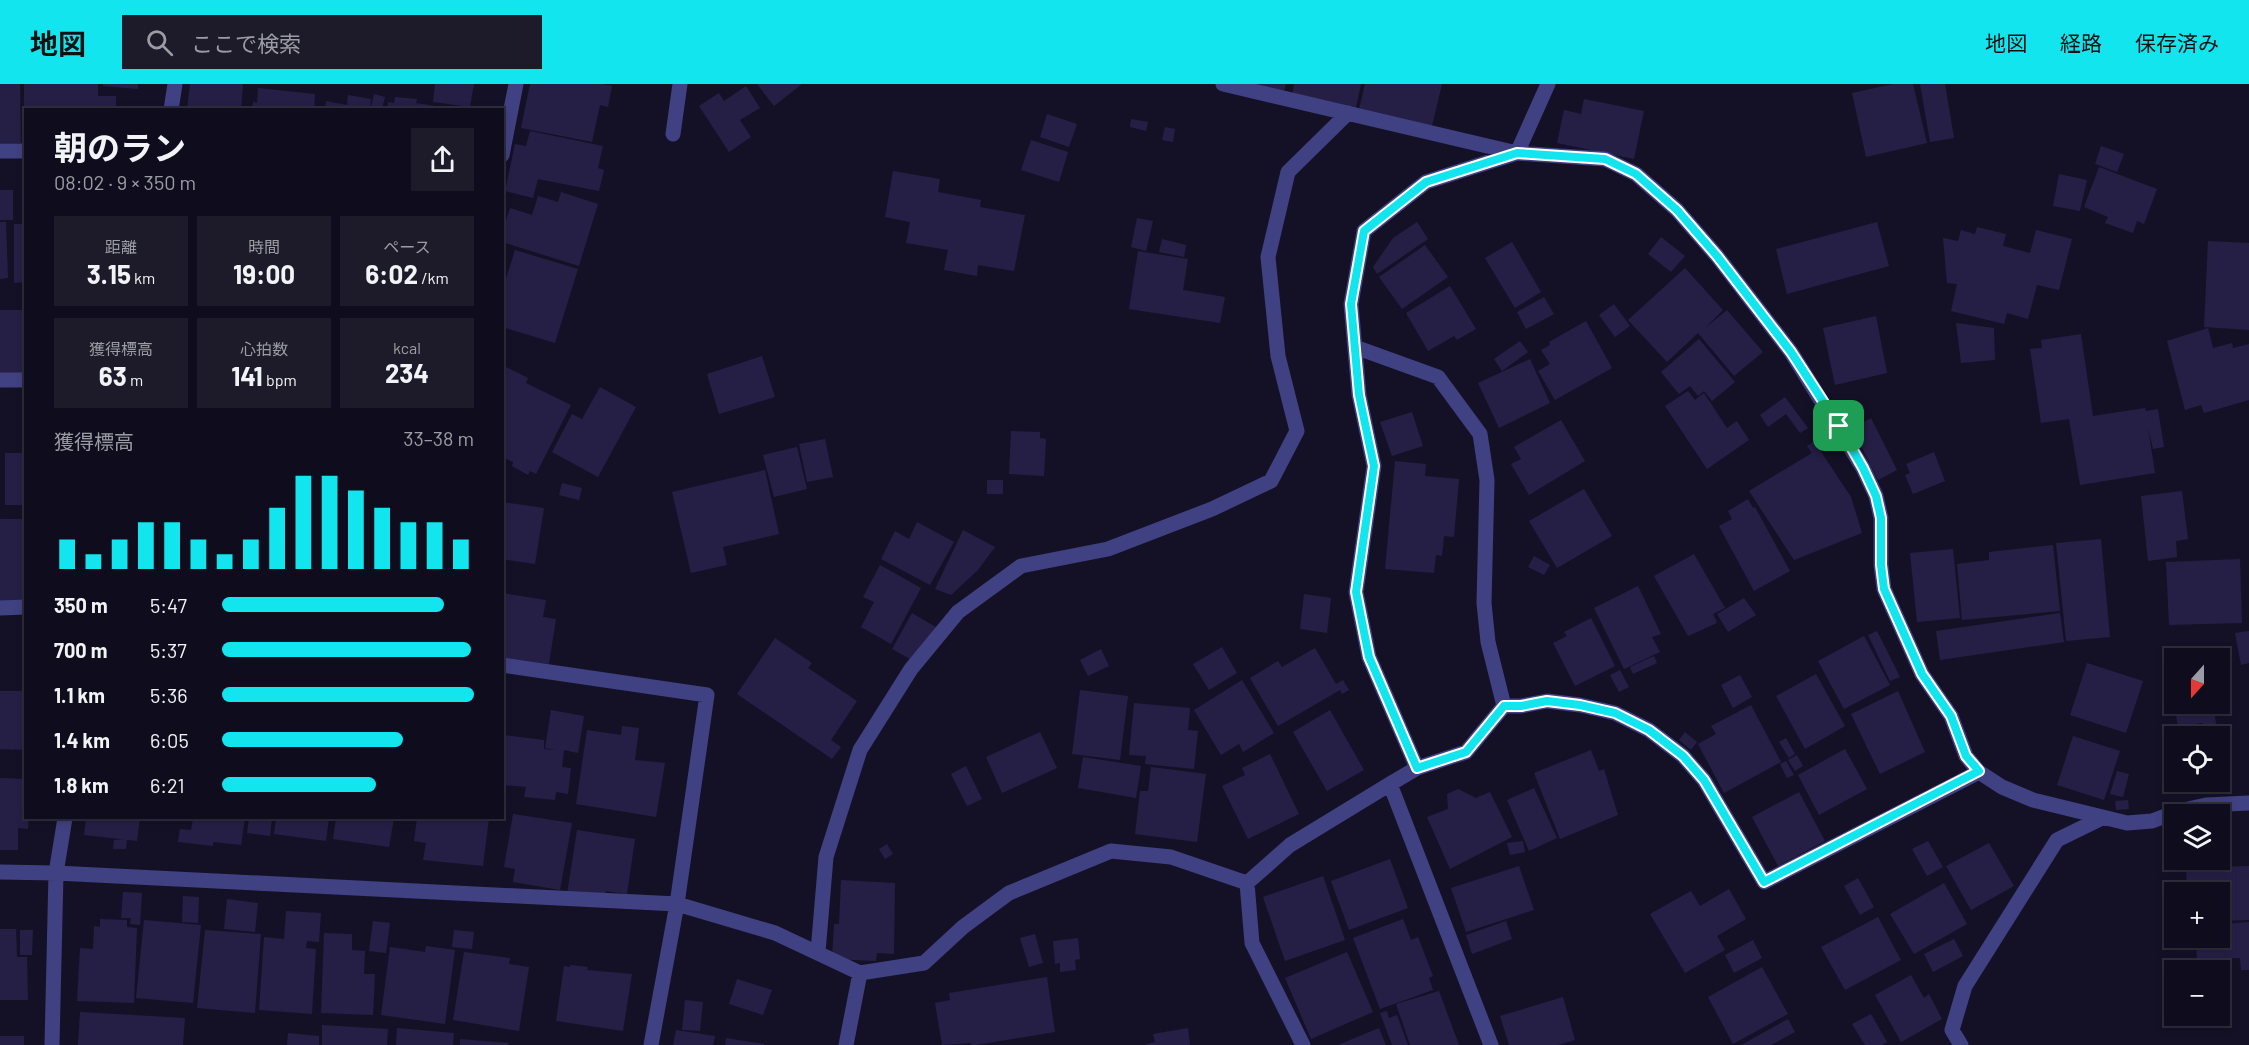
<!DOCTYPE html>
<html lang="ja">
<meta charset="utf-8">
<style>
body{margin:0;font-family:Barlow,"Noto Sans JP",sans-serif;background:#1d1b2a;color:#f1f3f6;height:100vh;display:flex;flex-direction:column;font-size:22px;white-space:nowrap}
*{box-sizing:border-box;margin:0}
p{font-size:20px;color:#9b9ca4}
.icon{flex:none;width:33px;height:33px;fill:none;stroke:currentColor;stroke-width:2;stroke-linecap:round;stroke-linejoin:round}
.map{position:relative;flex:1;overflow:hidden}
.panel{position:absolute;left:24px;top:24px;width:480px;height:711px;display:flex;flex-direction:column;background:#0f0d1d;border-radius:0px;box-shadow:0 3px 9px #0003,0 0 0 2px #2f2d3b}
.panel>*{flex:none}
.needle{width:39px;rotate:201deg}
.fabs{position:absolute;left:2164px;top:564px;display:grid;gap:12px}
.fabs a{display:grid;place-items:center;width:66px;height:66px;border-radius:0px;background:#0f0d1d;box-shadow:0 3px 9px #0003,0 0 0 2px #2f2d3b;font-size:30px}
.pin{position:absolute;display:grid;place-items:center;width:51px;height:51px;color:#fff;margin:-26px;border-radius:12px;box-shadow:0 3px 9px #0006}
.round{display:grid;place-items:center;flex:none;width:63px;height:63px;border-radius:0px;background:#1d1b2a}
.overview{display:flex;align-items:center;justify-content:space-between;height:102px;padding:0 30px}
h1{font-size:33px;font-weight:700;line-height:45px}
.stats{display:grid;grid-template-columns:repeat(3,1fr);gap:9px;height:102px;padding:6px 30px}
.stats div{display:grid;align-content:center;border-radius:0px;background:#1d1b2a;text-align:center}
.stats b{font-size:26px;font-weight:700}
.stats small{font-size:16px;font-weight:400}
.stats p{font-size:16px}
.chart{height:168px;padding:12px 30px}
.chart p{display:flex;justify-content:space-between}
.chart svg{width:100%;height:108px;margin-top:6px;stroke:#13e5ef;stroke-width:6}
ul{padding:0 30px;list-style:none;font-size:20px}
li{display:grid;grid-template-columns:96px 72px 1fr;align-items:center;height:45px}
li i{height:15px;border-radius:8px;background:#13e5ef}
header{display:flex;align-items:center;gap:36px;box-sizing:border-box;height:84px;padding:0 30px;background:#13e5ef;color:#111}
header strong{font-size:28px}
nav{display:flex;gap:33px;margin-inline-start:auto;font-size:21px}
.search{width:420px;height:54px;background:#1d1b2a;display:flex;align-items:center;gap:15px;box-sizing:border-box;padding:0 21px;border-radius:0px;color:#9b9ca4;font-size:22px}
.map>svg:first-child{display:block}
.building{fill:#251f46}
.lines{fill:none;stroke-linecap:round;stroke-linejoin:round}
.street{stroke:#404182;stroke-width:15}
.route-casing{stroke:#fff;stroke-width:12}
.route{stroke:#13e5ef;stroke-width:8}
</style>
<header>
<strong>地図</strong>
<div class="search"><svg class="icon" aria-label="search" viewBox="0 0 24 24"><circle cx="10" cy="10" r="6"/><path d="M15 15l6 6"/></svg>ここで検索</div>
<nav><a>地図</a><a>経路</a><a>保存済み</a></nav>
</header>
<div class="map">
<svg width="2249" height="961" viewBox="0 0 2249 961">
<rect width="100%" height="100%" fill="#141127"/>
<path class="building" d="M0 0H20L21 59H0Z
M24 0H98V12H116V26H24Z
M103 0H138V5L103 2Z
M190 0H243L241 26H187Z
M435 0H474L470 23 433 18Z
M530 0H603L612 2 608 23 600 21 592 58 521 44Z
M757 0H802L774 22Z
M1251 0H1286L1284 8Z
M1294 0H1361L1355 28 1292 12Z
M1365 0H1442L1431 46 1358 29Z
M1893 0H1913L1927 59 1866 73 1852 9Z
M1920 0H1945L1954 54 1930 58Z
M746 2 760 24 740 36 751 53 729 68 699 22 719 9 724 17Z
M258 4 315 10 314 26H252L253 18 257 19Z
M374 10 385 13 382 25 371 23Z
M348 11 371 15 370 26H325L326 17 347 21Z
M395 13 417 15 416 19 461 26H387L388 18 394 19Z
M1584 15 1644 27 1634 75 1557 59 1564 26 1581 30Z
M1047 30 1077 40 1069 63 1040 53Z
M1131 35 1148 38 1146 47 1130 43Z
M1165 43 1175 45 1173 58 1162 56Z
M530 47 603 62 598 84 604 86 599 107 538 95 533 114 505 107 515 60 526 62Z
M1031 56 1068 68 1059 98 1021 86Z
M2101 62 2124 70 2117 88 2095 80Z
M2099 83 2157 105 2144 140 2137 137 2133 149 2105 139 2108 133 2084 123Z
M893 87 940 95 938 108 981 116 980 123 1025 131 1014 187 978 181 977 192 944 186 948 166 906 159 910 138 885 133Z
M2059 90 2087 96 2080 127 2053 122Z
M0 106H13V136H0Z
M561 108 598 120 579 182 502 158V149L510 124 532 131 538 112 558 118Z
M1137 134 1153 137 1146 167 1131 163Z
M0 138H6L8 194 0 195Z
M1417 138 1428 155 1377 190 1373 183 1393 154Z
M1877 138 1889 182 1787 210 1776 165Z
M14 140H26V198L14 199Z
M1977 143 2006 150 2003 162 2030 169 2036 146 2072 155 2059 206 2037 201 2028 235 2007 229 2004 240 1951 227 1957 200 1947 199 1943 154 1958 157 1961 146 1975 150Z
M1661 153 1685 172 1671 188 1648 170Z
M1162 155 1186 161 1184 173 1159 168Z
M2208 157 2249 159V246L2204 243Z
M1512 158 1541 208 1515 224 1485 174Z
M1425 161 1448 193 1402 225 1379 193Z
M515 166 578 185 555 259 502 243V207Z
M1138 167 1188 175 1183 206 1225 213 1220 239 1129 225Z
M1685 184 1723 226 1705 244 1727 226 1763 268 1734 292 1698 249 1667 278 1628 236Z
M1450 202 1476 245 1457 256 1454 252 1428 267 1406 229Z
M1544 213 1554 230 1526 245 1517 228Z
M1614 220 1630 242 1615 253 1599 231Z
M0 226H26V292H0Z
M1876 232 1887 289 1835 301 1823 244Z
M1586 237 1612 284 1555 316 1538 287 1550 280 1541 266 1550 261 1549 258Z
M1956 239 1994 244 1995 276 1961 279Z
M2208 244 2213 264 2232 259 2233 264 2249 260V316L2204 329 2201 321 2185 326 2167 257Z
M2081 250 2093 332 2145 324 2146 327 2158 325 2164 363 2153 365 2148 343 2155 389 2080 401 2069 335 2041 339 2030 265 2042 264 2041 256Z
M1699 255 1735 298 1712 317 1704 307 1698 312 1690 302 1679 310 1661 288Z
M1520 257 1528 268 1502 287 1494 275Z
M762 272 775 313 719 330 707 290Z
M1530 275 1550 319 1499 344 1478 299Z
M502 281 528 294 526 299 571 321 536 390 530 387 528 391 512 382 513 378 502 373Z
M600 303 636 323 598 393 552 368 572 330 582 335Z
M1688 307 1695 316 1704 309 1727 344 1737 337 1749 356 1707 385 1665 322Z
M1785 313 1808 344 1800 349 1786 330 1768 343 1760 331Z
M1412 328 1423 362 1392 372 1380 338Z
M1871 334 1897 386 1878 396 1852 344Z
M1561 336 1585 377 1529 411 1511 380 1521 375 1514 363Z
M1011 347 1040 348V354L1046 355 1044 392 1009 390Z
M825 355 833 393 807 398 799 360Z
M1814 357 1851 413 1862 449 1794 476 1749 407 1812 369 1807 362Z
M797 363 807 405 774 413 763 371Z
M1934 368 1945 397 1913 410 1905 391 1910 389 1906 380Z
M5 369H26V421H5Z
M1395 377 1426 380 1425 392 1459 395 1454 453 1444 452 1442 472 1436 471 1434 489 1385 485Z
M765 386 779 450 723 463 727 481 691 489 672 408Z
M987 396H1003V410H987Z
M562 399 582 404 579 416 559 411Z
M1584 405 1612 452 1557 484 1529 437Z
M2182 407 2188 455 2176 457 2177 473 2148 477 2141 412Z
M1748 415 1753 424 1755 423 1790 487 1754 507 1719 442 1732 435 1728 427Z
M502 418 544 424 535 480 502 475Z
M0 435H26V518H0Z
M917 438 954 458 930 501 881 475 895 447 909 455Z
M963 446 995 463 978 486 951 511 935 505Z
M2101 455 2110 553 2066 557 2056 459Z
M2053 461 2060 527 1962 536 1957 480 1989 476V468Z
M1953 465 1960 534 1917 538 1910 469Z
M1694 470 1725 524 1713 530 1717 539 1688 552 1654 492Z
M1534 472 1550 481 1544 491 1528 483Z
M2240 475 2242 539 2169 541 2166 478Z
M880 481 921 504 891 560 861 543 874 518 863 513Z
M1638 502 1661 550 1652 553 1660 568 1624 585 1594 524Z
M502 509 546 516 543 533 556 535 549 580 502 574Z
M1304 510 1331 514 1327 549 1300 545Z
M1744 514 1756 531 1728 548 1717 530Z
M912 529 939 545 919 580 892 565Z
M2060 529 2064 558 1940 576 1936 547Z
M1591 534 1615 582 1575 602 1553 559 1567 552 1564 548Z
M1877 547 1900 593 1890 597 1868 551Z
M2249 547V579L2241 581 2235 549Z
M1864 552 1890 601 1844 625 1818 577Z
M775 554 812 579 808 584 857 617 831 656 841 663 832 675 737 610Z
M1222 563 1237 589 1209 606 1193 580Z
M1315 564 1336 600 1343 596 1349 606 1342 610 1340 606 1278 642 1250 594 1278 577 1282 583Z
M1101 565 1109 582 1088 592 1080 576Z
M1654 572 1657 579 1633 590 1630 583Z
M2087 579 2143 597 2126 649 2070 631Z
M1620 586 1629 603 1619 608 1610 591Z
M1816 590 1845 642 1805 665 1776 612Z
M1740 591 1752 613 1733 624 1721 601Z
M1242 596 1274 649 1243 668 1239 660 1221 671 1194 626Z
M1080 606 1128 612 1120 676 1072 670Z
M0 607H26V666L0 665Z
M1898 607 1925 668 1880 690 1851 630Z
M1134 619 1190 624 1188 646 1198 647 1194 685 1145 680 1146 672 1129 671Z
M2174 620H2213L2218 652H2204L2202 639 2178 643Z
M1751 621 1781 678 1724 709 1698 660 1716 650 1711 642Z
M551 626 584 632 578 669 564 666 562 683 571 684 568 710 556 708 555 716 524 713 526 703 502 701 505 651 544 656V665L556 666 545 664Z
M1330 626 1364 686 1327 707 1293 648Z
M622 642 639 644 635 676 665 679 656 733 576 720 587 646 621 651Z
M1040 648 1057 684 1002 709 986 673Z
M1685 648 1697 658 1691 666 1679 656Z
M2073 652 2120 667 2104 716 2057 701Z
M1786 654 1795 670 1789 674 1779 658Z
M1845 665 1867 705 1819 731 1798 691Z
M1591 666 1599 687 1604 685 1618 731 1560 755 1534 689Z
M1270 670 1299 730 1248 755 1222 702 1245 691 1242 684Z
M1797 671 1803 682 1795 687 1788 676Z
M1083 673 1141 682 1136 714 1078 704Z
M1786 677 1794 691 1787 694 1780 680Z
M966 682 982 715 967 722 951 690Z
M1151 683 1206 690 1197 758 1135 750 1140 707H1148Z
M2117 687 2129 690 2123 713 2110 710Z
M0 694 26 695V734H29L28 745 18 744V766H0Z
M1534 704 1557 754 1529 767 1507 716Z
M1458 705 1476 714 1490 708 1512 753 1450 785 1427 733 1448 725 1447 710Z
M1799 708 1825 757 1778 782 1752 733Z
M2128 716 2129 725 2116 726 2115 717Z
M513 730 572 739 560 806 513 798 515 785 504 783Z
M86 734H140L137 757 84 751Z
M193 734H245L241 761 213 758V762L178 758 180 745 191 746Z
M249 734H272L270 752 247 749Z
M276 734H329L326 757 274 750Z
M336 734H394L389 763 333 755Z
M417 734H489L483 782 423 776 426 759 414 757Z
M577 746 635 755 627 810 606 807 604 816 567 810Z
M2175 753V776H2203V782L2171 785 2168 754Z
M127 755 126 765H113L114 756Z
M1523 757 1525 768 1510 771 1507 759Z
M1928 757 1943 783 1927 792 1912 765Z
M1989 759 2014 802 1971 826 1946 782Z
M887 760 893 770 885 775 879 765Z
M1390 775 1408 824 1349 846 1331 797Z
M1519 782 1534 826 1466 848 1451 804Z
M2249 782V836L2220 837V808H2187L2186 784Z
M1323 792 1345 856 1285 877 1263 813Z
M1858 794 1874 823 1860 831 1844 802Z
M841 796 895 799 894 870 877 869 876 877 832 875 834 840H839Z
M1944 799 1967 840 1914 870 1890 830Z
M1729 805 1746 835 1717 852 1725 866 1685 889 1650 830 1691 807 1700 822Z
M123 808 142 809 140 841 130 840 131 834H121Z
M183 812 199 813 198 839 182 838Z
M227 815 258 819 255 848 224 845Z
M286 827 321 829 319 858 307 857 306 864 316 865 312 930 259 926 264 853 284 855Z
M1878 833 1901 876 1845 906 1821 863Z
M100 835 127 836V843L137 844 134 919 77 917 80 864 93 865 94 842 100 843Z
M1403 835 1411 856 1418 853 1433 892 1429 894 1433 906 1380 925 1353 854Z
M144 836 201 841 193 919 136 914Z
M373 837 390 839 386 869 369 867Z
M1506 837 1512 855 1472 870 1466 851Z
M2249 838V886H2241L2240 874 2197 876 2196 854H2220V840Z
M0 845H16L17 873H27L28 916H0Z
M20 846H33L32 871H20Z
M205 846 261 850 255 929 197 924Z
M454 846 474 848 472 865 452 863Z
M324 849 352 850V866L365 867 364 890H375L373 931 321 929Z
M1035 850 1043 879 1029 883 1020 854Z
M1078 854 1080 875 1075 876 1076 886 1060 888V879L1055 880 1053 857Z
M1954 855 1963 872 1933 888 1924 870Z
M1753 856 1762 874 1734 889 1725 871Z
M426 862 455 866 445 940 381 931 390 863 425 868Z
M464 868 510 874 509 880 529 883 519 947 453 936Z
M1347 868 1373 928 1311 955 1285 894Z
M570 881 588 883 587 886 632 890 623 947 556 937 564 882 570 883Z
M1762 883 1788 930 1733 960 1708 913Z
M1911 891 1924 914 1929 910 1942 935 1901 958 1875 911Z
M1047 893 1055 948 976 961H971V959L942 961 935 919 950 916 949 909Z
M737 895 772 906 763 931 729 920Z
M1439 907 1459 961H1410L1396 920Z
M1563 913 1575 956 1558 961H1509L1500 932Z
M685 916 703 918 700 947 682 946Z
M1387 927 1389 934 1397 931 1408 961H1392L1380 929Z
M80 928 185 934 183 961H78Z
M1871 930 1887 958 1882 961H1865L1852 940Z
M1788 935 1795 948 1771 961H1741Z
M322 941 388 945 387 961H322Z
M397 944 454 949 453 961H396Z
M1188 944 1190 961H1144L1155 958 1153 950Z
M1379 944 1386 961H1338Z
M676 946 715 952 713 961H673Z
M288 949 319 952V961H287Z
M0 952H24V961H0Z
M726 954 764 960V961H725Z
M460 955 509 959 508 961H460Z"/>
<g class="lines">
<path class="street" d="M1223 0 1517 69 1605 75 1636 90 1677 126 1717 172 1791 268 1863 384 1876 412 1881 434V481L1884 505 1922 590 1951 632 1966 672 1979 688 2002 703 2033 716 2127 739 2152 737 2179 727 2206 721 2249 719
M171 26 175 0
M673 50 680 0
M0 67H26
M502 71 516 0
M0 296H26
M0 524 26 523
M502 581 707 611 677 820 651 961
M1504 622H1521L1547 617 1580 621 1615 629 1649 646 1683 672 1704 696 1764 798 1979 688
M1417 684 1369 573 1356 508 1374 382 1359 311 1351 220 1364 147 1426 98 1517 69 1548 0
M1390 700 1491 961
M0 788 56 789 677 820 775 849 860 889 924 879 963 843 1009 809 1111 767 1171 773 1247 799
M818 868 826 773 860 666 911 585 958 528 1021 482 1108 465 1212 425 1271 397 1297 347 1278 272 1268 173 1288 88 1348 29
M52 961 56 789 65 734
M846 961 860 889
M1303 961 1252 859 1247 799 1290 761 1390 700 1417 684 1466 668 1504 622 1488 558 1484 519 1487 396 1480 350 1438 293 1355 263
M1961 961 1952 946 1965 902 2057 756 2102 734"/>
</g>
<g class="lines">
<defs>
<path id="route" d="M1517 69 1605 75 1636 90 1677 126 1717 172 1791 268 1839 342 1863 384 1876 412 1881 434V481L1884 505 1922 590 1951 632 1966 672 1979 687 1764 798 1704 696 1683 672 1649 646 1615 629 1580 621 1547 617 1521 622H1504L1466 668 1417 684 1369 573 1356 508 1374 382 1359 311 1351 220 1364 147 1426 98Z"/>
</defs>
<use href="#route" class="route-casing"/>
<use href="#route" class="route"/>
</g>
</svg>
<div class="fabs">
<a><svg class="needle" viewBox="-14 -14 28 28"><path d="M0-13l5 13h-10z" fill="#e53935"/><path d="M0 13l5-13h-10z" fill="#9b9ca4"/></svg></a>
<a><svg class="icon" aria-label="locate" viewBox="0 0 24 24"><circle cx="12" cy="12" r="6"/><path d="M12 2v4M12 18v4M2 12h4M18 12h4"/></svg></a>
<a><svg class="icon" aria-label="layers" viewBox="0 0 24 24"><path d="M12 4l9 5-9 5-9-5zM3 14l9 5 9-5"/></svg></a>
<a>+</a>
<a>−</a>
</div>
<div class="pin" style="left:1839px;top:342px;background:#1e9e55"><svg class="icon" aria-label="arrive" viewBox="0 0 24 24"><path d="M6 21V4h12l-3 4 3 4H6"/></svg></div>
<section class="panel">
<div class="overview"><div><h1>朝のラン</h1><p>08:02 · 9 × 350 m</p></div><a class="round"><svg class="icon" aria-label="share" viewBox="0 0 24 24"><path d="M12 15V3M7 8l5-5 5 5M5 13v7h14v-7"/></svg></a></div>
<div class="stats">
<div><p>距離</p><b>3.15<small> km</small></b></div>
<div><p>時間</p><b>19:00</b></div>
<div><p>ペース</p><b>6:02<small> /km</small></b></div>
</div>
<div class="stats">
<div><p>獲得標高</p><b>63<small> m</small></b></div>
<div><p>心拍数</p><b>141<small> bpm</small></b></div>
<div><p>kcal</p><b>234</b></div>
</div>
<div class="chart"><p><span>獲得標高</span>33–38 m</p>
<svg viewBox="0 0 160 44" preserveAspectRatio="none"><path d="M5 44V32M15 44V38M25 44V32M35 44V25M45 44V25M55 44V32M65 44V38M75 44V32M85 44V19M95 44V6M105 44V6M115 44V12M125 44V19M135 44V25M145 44V25M155 44V32"/></svg>
</div>
<ul>
<li><b>350 m</b>5:47<i style="width:88%"></i></li>
<li><b>700 m</b>5:37<i style="width:99%"></i></li>
<li><b>1.1 km</b>5:36<i style="width:100%"></i></li>
<li><b>1.4 km</b>6:05<i style="width:72%"></i></li>
<li><b>1.8 km</b>6:21<i style="width:61%"></i></li>
</ul>
</section>
</div>
